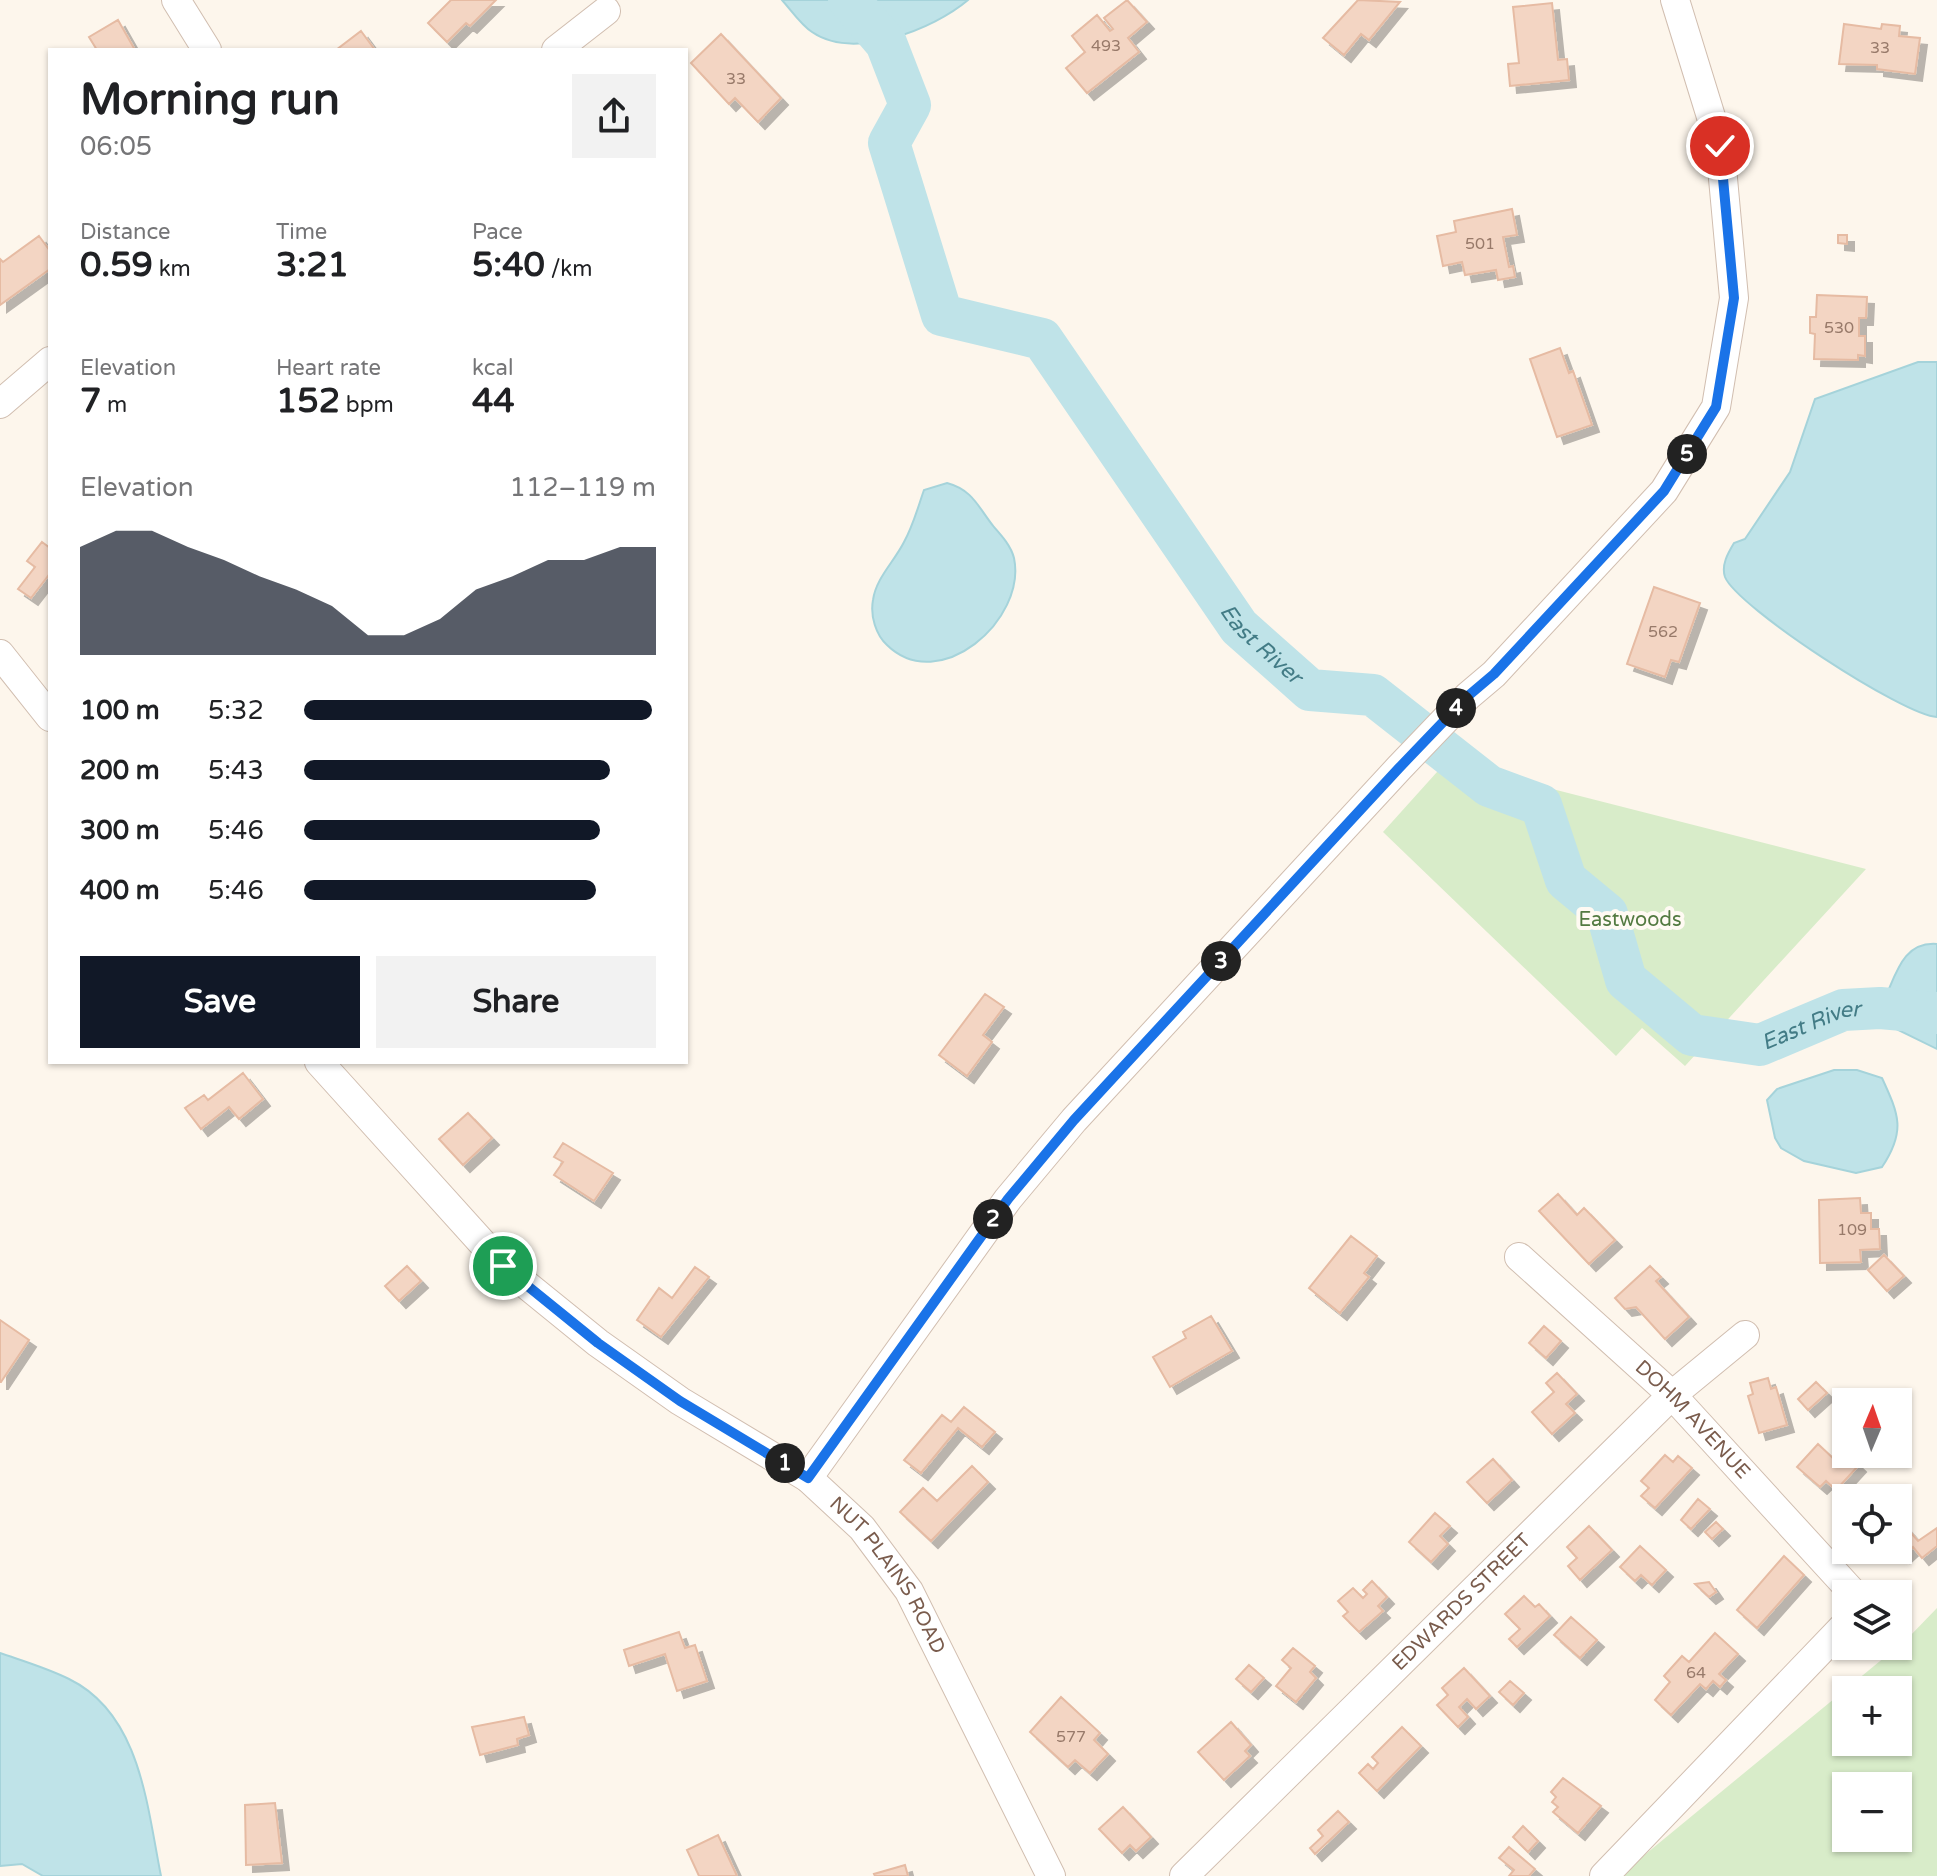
<!DOCTYPE html>
<meta charset="utf-8">
<style>
body{margin:0;font-family:"Varela Round",sans-serif;background:#f2f2f2;color:#202124;height:100vh;display:flex;flex-direction:column;font-size:30px;white-space:nowrap}
*{box-sizing:border-box;margin:0}
p{font-size:26px;color:#757577}
.icon{flex:none;width:44px;height:44px;fill:none;stroke:currentColor;stroke-width:2;stroke-linecap:round;stroke-linejoin:round}
.map{position:relative;flex:1;overflow:hidden}
.side{position:absolute;left:48px;top:48px;width:640px;height:1016px;display:flex;flex-direction:column;background:#fff;border-radius:0px;box-shadow:0 2px 6px #0004}
.side>*{flex:none}
.needle{width:52px;rotate:2deg}
.controls{position:absolute;left:1832px;top:1388px;display:grid;gap:16px}
.controls a{display:grid;place-items:center;width:80px;height:80px;border-radius:0px;background:#fff;box-shadow:0 2px 6px #0004;font-size:40px}
.pin{position:absolute;display:grid;place-items:center;width:68px;height:68px;color:#fff;margin:-34px;border:4px solid #fff;border-radius:50%;box-shadow:0 2px 8px #0007}
.km{position:absolute;width:40px;height:40px;margin:-20px;border-radius:50%;background:#222;color:#fff;font-size:22px;line-height:40px;text-align:center}
.round{display:grid;place-items:center;flex:none;width:84px;height:84px;border-radius:0px;background:#f2f2f2}
.overview{display:flex;align-items:center;justify-content:space-between;height:136px;padding:0 32px}
h1{font-size:44px;font-weight:700;line-height:60px}
.metrics{display:grid;grid-template-columns:repeat(3,1fr);gap:12px;height:136px;padding:8px 32px}
.metrics div{display:grid;align-content:center}
.metrics b{font-size:34px;font-weight:700}
.metrics small{font-size:22px;font-weight:400}
.metrics p{font-size:22px}
.chart{height:224px;padding:16px 32px}
.chart p{display:flex;justify-content:space-between}
.chart svg{width:100%;height:144px;margin-top:8px;fill:#111827;opacity:.7}
.cta{display:flex;gap:16px;margin-top:auto;padding:16px 32px}
.cta a{flex:1;height:92px;border-radius:0px;background:#111827;color:#fff;font-size:32px;font-weight:700;line-height:92px;text-align:center}
.cta a+a{background:#f2f2f2;color:#202124}
ul{padding:0 32px;list-style:none;font-size:26px}
li{display:grid;grid-template-columns:128px 96px 1fr;align-items:center;height:60px}
li i{height:20px;border-radius:10px;background:#111827}
.map>svg:first-child{display:block}
.green{fill:#d8ecc9;fill-rule:evenodd}
.water{fill:#bfe3e8;stroke:#a5d3da;stroke-width:2}
.lines{fill:none;stroke-linecap:round;stroke-linejoin:round}
.river{stroke:#bfe3e8;stroke-width:42}
.building{fill:#f3d5c3;stroke:#e6bba3;stroke-width:2;filter:url(#shadow)}
.minor-casing{stroke:#d1beb0;stroke-width:30}
.minor{stroke:#fff;stroke-width:28}
.route-casing{stroke:#fff;stroke-width:16}
.route{stroke:#1a73e8;stroke-width:10}
.labels{text-anchor:middle;dominant-baseline:central;stroke-width:8;stroke-linejoin:round;paint-order:stroke}
.number-label{font-size:16px;fill:#987a6a}
.park-label{font-size:20px;fill:#537a41;stroke:#fffaf3}
.street-label{font-size:20px;fill:#7a5c4d;stroke:#fffaf3}
.water-label{font-size:22px;font-style:italic;fill:#437c86;stroke:#fffaf3}
</style>
<div class="map">
<svg width="1937" height="1876" viewBox="0 0 1937 1876">
<defs>
<filter id="shadow"><feDropShadow dx="7" dy="7" stdDeviation="0" flood-color="#0004"/></filter>
</defs>
<rect width="100%" height="100%" fill="#fdf6ec"/>
<path class="green" d="M1446 762 1866 869 1685 1066 1642 1028 1616 1056 1383 832Z
M1937 1608V1876H1619L1908 1638ZM1846 1690H1898V1742H1846ZM1846 1786H1898V1838H1846Z"/>
<path class="water" d="M782 0H968C934 29 854 61 812 32 801 25 791 10 782 0Z
M1918 362H1937V717C1904 716 1737 607 1725 577 1721 565 1728 553 1734 543L1745 539 1790 472 1815 399Z
M947 483C973 490 978 507 994 527 1002 536 1011 546 1014 558 1027 620 939 696 887 645 876 635 870 616 873 600 876 578 894 562 904 542 913 526 918 507 924 490Z
M1937 944V1049L1884 1023 1880 1008C1895 982 1899 941 1937 944Z
M1834 1070H1857L1882 1078C1899 1115 1906 1131 1882 1167L1856 1173 1804 1161 1781 1148 1775 1138 1767 1100 1777 1089Z
M0 1653C23 1661 47 1668 69 1679 141 1714 147 1807 161 1876H43L22 1864 0 1866Z"/>
<g class="lines">
<path class="river" id="s1" d="M849 0 886 43 910 105 889 143 942 315 1042 339 1239 627 1310 690 1373 695 1489 786 1541 805 1566 880 1607 914 1626 980 1692 1035 1760 1045 1843 1010 1880 1008 1937 1013"/>
</g>
<path class="building" d="M451 0H496L470 26 466 23 447 42 428 23Z
M1127 0 1147 22 1128 38 1139 52 1087 93 1066 68 1085 52 1072 36 1097 15 1110 31 1113 29 1104 18Z
M1358 0 1400 2 1369 40 1361 34 1344 55 1323 38Z
M1552 3 1558 60 1567 59 1569 80 1510 86 1508 64 1519 63 1513 7Z
M118 20 135 50H97L89 37Z
M1844 24 1881 29 1882 24 1900 26 1899 36 1920 38 1915 74 1877 69V65L1839 64Z
M361 31 375 50H336Z
M721 34 781 98 758 122 735 98 729 104 691 63Z
M1512 209 1517 235 1503 237 1509 267 1513 266 1515 277 1498 280 1496 270 1465 275 1462 262 1443 266 1437 236 1456 232 1454 221Z
M1838 235H1847V244L1838 243Z
M39 236 50 251V269L0 305V259L3 262Z
M1817 295 1867 297 1866 318H1859V336H1865V356L1858 355V360L1814 359 1815 334 1810 333V317H1816Z
M1560 348 1569 373 1573 371 1592 425 1557 437 1530 359Z
M42 542 50 548V578L48 576 31 598 18 589 35 567 27 561Z
M1654 587 1700 603 1679 662 1671 660 1665 677 1627 664Z
M985 994 1004 1007 983 1035 992 1042 967 1076 939 1055Z
M243 1073 263 1099 239 1119 229 1107 201 1129 185 1108 204 1095 208 1100Z
M468 1113 492 1138 463 1165 439 1139Z
M563 1143 613 1173 594 1201 554 1175 563 1162 554 1157Z
M1558 1194 1577 1215 1584 1208 1615 1240 1589 1264 1539 1211Z
M1860 1198 1861 1213H1871V1229H1879L1880 1249 1860 1250 1861 1262 1820 1263 1819 1200Z
M1351 1236 1377 1256 1364 1273 1369 1277 1340 1313 1309 1288Z
M1884 1255 1904 1276 1887 1291 1868 1270Z
M407 1266 421 1281 399 1301 385 1286Z
M1650 1266 1661 1277 1656 1281 1689 1317 1665 1339 1636 1307 1625 1309 1615 1298Z
M695 1267 709 1277 661 1337 637 1320 659 1288 672 1298Z
M1211 1316 1232 1351 1170 1387 1153 1357 1186 1338 1183 1332Z
M0 1320 29 1340 1 1382H0Z
M1544 1326 1561 1341 1546 1358 1529 1343Z
M1557 1373 1577 1394 1566 1404 1575 1413 1552 1434 1532 1412 1554 1392 1546 1383Z
M1768 1378 1771 1389 1776 1387 1787 1425 1759 1433 1748 1396 1753 1394 1750 1383Z
M1816 1382 1827 1393 1808 1410 1798 1399Z
M964 1407 995 1432 982 1447 958 1428 921 1473 904 1460 942 1415 951 1422Z
M1818 1444 1835 1460 1844 1451 1859 1465 1836 1490 1826 1481 1820 1487 1797 1467Z
M1665 1455 1673 1462 1678 1456 1692 1468 1655 1508 1641 1496 1649 1488 1641 1481Z
M1493 1459 1512 1480 1487 1503 1467 1482Z
M972 1466 988 1482 931 1541 900 1512 923 1488 937 1501Z
M1698 1499 1710 1509 1691 1529 1681 1520Z
M1435 1513 1450 1526 1440 1536 1448 1544 1431 1562 1409 1542Z
M1898 1518 1918 1541 1937 1528V1546L1922 1558 1913 1547 1903 1556 1897 1550Z
M1716 1522 1723 1529 1712 1539 1705 1532Z
M1589 1526 1612 1550 1580 1580 1568 1566 1577 1558 1567 1547Z
M1640 1546 1666 1570 1652 1585 1641 1575 1635 1581 1620 1567Z
M1784 1556 1804 1575 1757 1628 1737 1610Z
M1372 1581 1387 1597 1378 1606 1383 1611 1359 1632 1343 1616 1348 1612 1338 1601 1353 1588 1363 1598 1367 1594 1363 1590Z
M1709 1582 1716 1592 1709 1597 1695 1584Z
M1524 1596 1535 1607 1539 1604 1550 1616 1517 1647 1509 1639 1520 1629 1505 1614Z
M1571 1617 1597 1640 1580 1658 1554 1635Z
M679 1632 685 1648 695 1645 707 1681 677 1691 665 1654 629 1666 624 1650Z
M1715 1633 1738 1654 1719 1674 1726 1680 1720 1687 1713 1681 1706 1689 1700 1684 1671 1715 1655 1700 1670 1682 1664 1676 1682 1656 1689 1662Z
M1293 1648 1315 1666 1310 1672 1316 1678 1296 1702 1276 1686 1291 1668 1282 1660Z
M1249 1665 1264 1678 1251 1692 1236 1679Z
M1464 1668 1490 1696 1476 1709 1467 1699 1459 1707 1468 1717 1458 1727 1437 1705 1448 1695 1442 1688Z
M1510 1681 1524 1693 1513 1705 1499 1692Z
M1061 1697 1100 1733 1094 1740 1108 1754 1090 1773 1075 1760 1068 1767 1030 1732Z
M524 1717 529 1735 517 1739 518 1745 480 1755 472 1727Z
M1231 1722 1251 1745 1245 1751 1250 1756 1224 1780 1198 1752Z
M1402 1727 1421 1746 1377 1791 1359 1773 1368 1764 1373 1769 1378 1763 1372 1757Z
M1563 1778 1601 1806 1578 1833 1553 1812 1558 1807 1552 1802 1556 1797 1551 1792Z
M275 1803 282 1863 246 1865 245 1805Z
M1123 1807 1151 1837 1136 1851 1130 1845 1122 1853 1099 1829Z
M1338 1811 1349 1822 1315 1854 1310 1848 1323 1836 1318 1830Z
M1523 1826 1538 1841 1528 1852 1513 1837Z
M718 1835 737 1876H699L687 1850Z
M1509 1847 1535 1869 1529 1876H1509L1514 1870 1499 1858Z
M905 1865 908 1876H875L874 1874Z"/>
<g class="lines">
<defs>
<g id="minor">
<path d="M176 0 207 50"/>
<path d="M556 50 606 11"/>
<path d="M0 404 50 361"/>
<path d="M0 654 50 717"/>
<path id="s2" d="M319 1062 503 1266 598 1343 680 1401 808 1478 862 1528 909 1591 1051 1876"/>
<path id="s3" d="M1519 1257 1672 1395 1854 1594"/>
<path d="M808 1478 1008 1199 1074 1120 1399 768 1468 696 1494 674 1664 491 1716 407 1734 298 1720 146 1675 0"/>
<path id="s4" d="M1184 1876 1672 1395 1745 1335"/>
<path d="M1604 1876 1846 1624"/>
</g>
</defs>
<use href="#minor" class="minor-casing"/>
<use href="#minor" class="minor"/>
</g>
<g class="lines">
<defs>
<path id="route" d="M503 1266 598 1343 680 1401 808 1478 1008 1199 1074 1120 1399 768 1468 696 1494 674 1664 491 1716 407 1734 298 1720 146"/>
</defs>
<use href="#route" class="route-casing"/>
<use href="#route" class="route"/>
</g>
<g class="labels">
<g class="number-label">
<text x="1106" y="46">493</text>
<text x="1880" y="48">33</text>
<text x="736" y="79">33</text>
<text x="1480" y="244">501</text>
<text x="1839" y="328">530</text>
<text x="1663" y="632">562</text>
<text x="1852" y="1230">109</text>
<text x="1696" y="1673">64</text>
<text x="1071" y="1737">577</text>
</g>
<g class="park-label">
<text x="1630" y="920">Eastwoods</text>
</g>
<g class="street-label">
<text stroke="none"><textPath href="#s3" startOffset="238">DOHM AVENUE</textPath></text>
<text stroke="none"><textPath href="#s2" startOffset="774">NUT PLAINS ROAD</textPath></text>
<text stroke="none"><textPath href="#s4" startOffset="390">EDWARDS STREET</textPath></text>
</g>
<g class="water-label">
<text stroke="none"><textPath href="#s1" startOffset="826">East River</textPath></text>
<text stroke="none"><textPath href="#s1" startOffset="1570">East River</textPath></text>
</g>
</g>
</svg>
<div class="controls">
<a><svg class="needle" viewBox="-14 -14 28 28"><path d="M0-13l5 13h-10z" fill="#e53935"/><path d="M0 13l5-13h-10z" fill="#757577"/></svg></a>
<a><svg class="icon" aria-label="locate" viewBox="0 0 24 24"><circle cx="12" cy="12" r="6"/><path d="M12 2v4M12 18v4M2 12h4M18 12h4"/></svg></a>
<a><svg class="icon" aria-label="layers" viewBox="0 0 24 24"><path d="M12 4l9 5-9 5-9-5zM3 14l9 5 9-5"/></svg></a>
<a>+</a>
<a>−</a>
</div>
<div class="pin" style="left:503px;top:1266px;background:#1e9e55"><svg class="icon" aria-label="arrive" viewBox="0 0 24 24"><path d="M6 21V4h12l-3 4 3 4H6"/></svg></div>
<div class="pin" style="left:1720px;top:146px;background:#d93025"><svg class="icon" aria-label="check" viewBox="0 0 24 24"><path d="M5 12l5 5 9-10"/></svg></div>
<b class="km" style="left:785px;top:1463px">1</b>
<b class="km" style="left:993px;top:1219px">2</b>
<b class="km" style="left:1221px;top:961px">3</b>
<b class="km" style="left:1456px;top:708px">4</b>
<b class="km" style="left:1687px;top:454px">5</b>
<section class="side">
<div class="overview"><div><h1>Morning run</h1><p>06:05</p></div><a class="round"><svg class="icon" aria-label="share" viewBox="0 0 24 24"><path d="M12 15V3M7 8l5-5 5 5M5 13v7h14v-7"/></svg></a></div>
<div class="metrics">
<div><p>Distance</p><b>0.59<small> km</small></b></div>
<div><p>Time</p><b>3:21</b></div>
<div><p>Pace</p><b>5:40<small> /km</small></b></div>
</div>
<div class="metrics">
<div><p>Elevation</p><b>7<small> m</small></b></div>
<div><p>Heart rate</p><b>152<small> bpm</small></b></div>
<div><p>kcal</p><b>44</b></div>
</div>
<div class="chart"><p><span>Elevation</span>112–119 m</p>
<svg viewBox="0 0 160 44" preserveAspectRatio="none"><path d="M0 44V11L10 6L20 6L30 11L40 15L50 20L60 24L70 29L80 38L90 38L100 33L110 24L120 20L130 15L140 15L150 11L160 11V44z"/></svg>
</div>
<ul>
<li><b>100 m</b>5:32<i style="width:99%"></i></li>
<li><b>200 m</b>5:43<i style="width:87%"></i></li>
<li><b>300 m</b>5:46<i style="width:84%"></i></li>
<li><b>400 m</b>5:46<i style="width:83%"></i></li>
</ul>
<div class="cta"><a>Save</a><a>Share</a></div>
</section>
</div>
